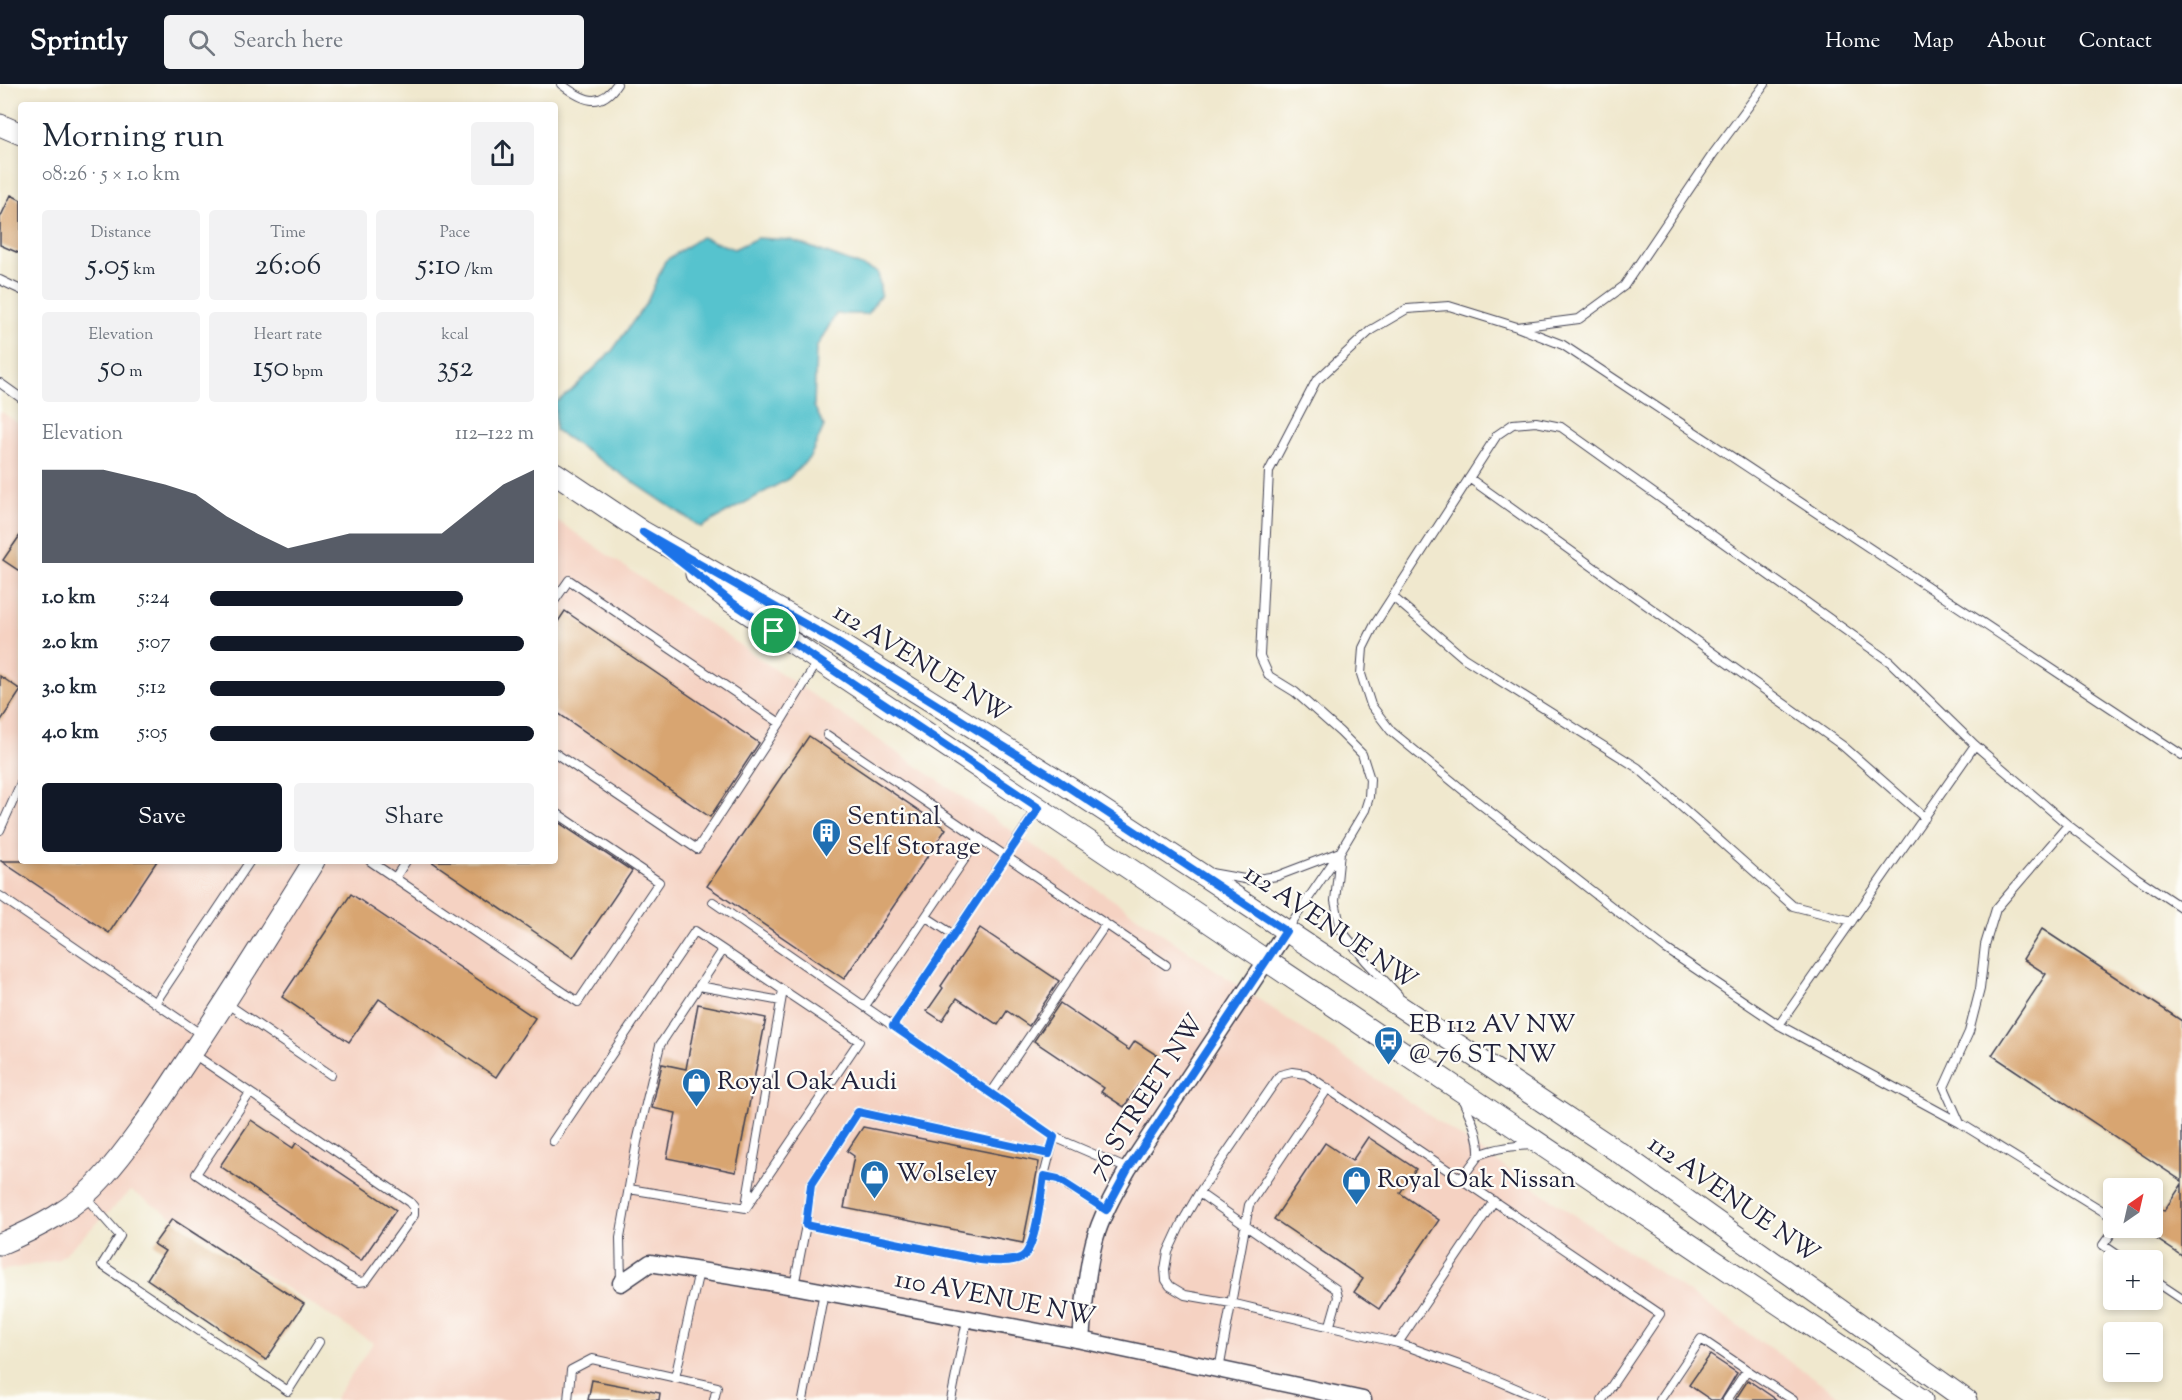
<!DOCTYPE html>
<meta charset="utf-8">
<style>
body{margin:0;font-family:"Sorts Mill Goudy",serif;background:#f2f2f3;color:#1f2937;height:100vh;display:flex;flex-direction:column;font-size:22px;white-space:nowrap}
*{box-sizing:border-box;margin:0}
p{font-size:20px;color:#747a83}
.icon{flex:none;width:33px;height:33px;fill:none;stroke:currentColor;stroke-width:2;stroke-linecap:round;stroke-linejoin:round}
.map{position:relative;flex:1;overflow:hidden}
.panel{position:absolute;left:18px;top:18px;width:540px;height:762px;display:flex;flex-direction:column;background:#fff;border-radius:6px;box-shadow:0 3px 9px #0003}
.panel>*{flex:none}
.needle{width:39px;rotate:34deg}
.fabs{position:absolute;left:2103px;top:1094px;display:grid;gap:12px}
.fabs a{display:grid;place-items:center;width:60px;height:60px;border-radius:6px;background:#fff;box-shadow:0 3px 9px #0003;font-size:30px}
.pin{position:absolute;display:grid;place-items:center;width:51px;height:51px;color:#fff;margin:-26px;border:3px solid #fff;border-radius:50%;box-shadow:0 2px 6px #0007}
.round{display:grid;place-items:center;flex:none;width:63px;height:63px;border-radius:6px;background:#f2f2f3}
.overview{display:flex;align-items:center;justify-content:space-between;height:102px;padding:0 24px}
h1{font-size:33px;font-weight:600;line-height:45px}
.figures{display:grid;grid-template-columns:repeat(3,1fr);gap:9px;height:102px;padding:6px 24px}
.figures div{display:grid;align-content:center;border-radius:6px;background:#f2f2f3;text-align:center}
.figures b{font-size:30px;font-weight:600}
.figures small{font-size:16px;font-weight:400}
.figures p{font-size:16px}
.chart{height:168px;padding:12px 24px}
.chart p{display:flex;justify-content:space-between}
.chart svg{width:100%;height:108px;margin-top:6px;fill:#111827;opacity:.7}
.action{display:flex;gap:12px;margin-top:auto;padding:12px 24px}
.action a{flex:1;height:69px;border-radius:6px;background:#111827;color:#fff;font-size:24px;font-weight:600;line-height:69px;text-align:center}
.action a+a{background:#f2f2f3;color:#1f2937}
ul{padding:0 24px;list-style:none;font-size:20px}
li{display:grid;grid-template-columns:96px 72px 1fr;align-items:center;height:45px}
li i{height:15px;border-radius:8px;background:#111827}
header{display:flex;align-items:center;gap:36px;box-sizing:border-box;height:84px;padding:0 30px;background:#111827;color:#fff}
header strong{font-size:28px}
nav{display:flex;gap:33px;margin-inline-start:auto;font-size:21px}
.search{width:420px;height:54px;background:#f2f2f3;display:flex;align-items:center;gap:15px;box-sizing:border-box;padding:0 21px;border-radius:6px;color:#747a83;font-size:22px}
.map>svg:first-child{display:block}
.built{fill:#f5d2c2}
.water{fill:#56c3ce;stroke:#3c7284;stroke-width:1.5}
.building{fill:#d8a571}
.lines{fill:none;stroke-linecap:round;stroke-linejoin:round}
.service-casing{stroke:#414051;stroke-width:10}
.minor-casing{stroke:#414051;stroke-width:19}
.tertiary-casing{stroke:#414051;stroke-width:23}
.service{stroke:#fff;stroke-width:8}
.minor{stroke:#fff;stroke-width:16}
.tertiary{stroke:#fff;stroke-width:21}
.route-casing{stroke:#fff;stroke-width:12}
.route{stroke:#1a73e8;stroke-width:8}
.labels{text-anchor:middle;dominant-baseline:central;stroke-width:4.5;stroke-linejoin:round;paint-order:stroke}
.street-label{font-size:26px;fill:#22223b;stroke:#fdfcf7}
.poi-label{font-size:26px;fill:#22223b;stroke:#fdfcf7;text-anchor:start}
</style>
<header>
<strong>Sprintly</strong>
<div class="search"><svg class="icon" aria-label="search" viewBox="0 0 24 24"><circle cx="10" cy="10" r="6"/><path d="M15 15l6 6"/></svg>Search here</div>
<nav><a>Home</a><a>Map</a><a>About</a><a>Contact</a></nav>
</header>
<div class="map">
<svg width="2182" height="1316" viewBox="0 0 2182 1316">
<rect width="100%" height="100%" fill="#fdfcf7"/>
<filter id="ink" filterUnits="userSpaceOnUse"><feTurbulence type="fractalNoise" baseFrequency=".0167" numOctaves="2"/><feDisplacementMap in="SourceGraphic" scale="12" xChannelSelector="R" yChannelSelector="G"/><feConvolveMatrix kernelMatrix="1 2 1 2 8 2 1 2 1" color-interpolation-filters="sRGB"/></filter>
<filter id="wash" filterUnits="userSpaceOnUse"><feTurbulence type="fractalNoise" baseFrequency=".008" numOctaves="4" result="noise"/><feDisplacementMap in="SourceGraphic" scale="24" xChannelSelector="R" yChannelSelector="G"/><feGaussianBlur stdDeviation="1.35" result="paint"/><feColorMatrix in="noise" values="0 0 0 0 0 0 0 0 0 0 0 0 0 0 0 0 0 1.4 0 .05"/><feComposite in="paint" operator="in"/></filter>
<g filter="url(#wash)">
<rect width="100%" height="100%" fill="#f0e8ce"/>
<path class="built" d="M0 327 21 341V777H555V435L1846 1316H334L373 1259 131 1107 58 1176 0 1187Z"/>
<path class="water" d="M701 153 734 165 757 154 791 156 878 188 881 211 867 230H836L816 264 814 322 824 342 810 373 788 395 701 443 555 346V319L571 307 612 267 647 218 665 177Z"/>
<g id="blocks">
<path class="building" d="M11 111 21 116V170L0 161V134Z
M21 450V488L3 476Z
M565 527 759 659 710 733 555 627V542Z
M0 592 21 606 0 638Z
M809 652 946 745 844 895 707 802Z
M555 736 632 787 573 874 431 777H555Z
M1 777H157L109 849Z
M351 810 535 934 496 993 379 915 349 958 282 913Z
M980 844 1059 897 1029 942 1007 927 998 941 957 914 942 937 927 927 943 904 941 902Z
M2042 845 2182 937V1097L1992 971 2046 890 2023 875Z
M1060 919 1129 966 1135 957 1158 972 1124 1023 1101 1008 1104 1004 1034 957Z
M698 920 766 934 736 1088 667 1074 676 1029 652 1024 662 980 686 985Z
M251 1036 293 1064 296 1059 396 1126 361 1177 220 1082Z
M863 1043 1039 1078 1023 1159 844 1124 854 1072 847 1067Z
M1368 1053 1416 1085 1400 1109 1439 1136 1379 1225 1354 1208 1363 1195 1274 1135 1325 1059 1352 1077Z
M2182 1100V1172L2152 1152V1120L2164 1127Z
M172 1135 304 1220 266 1276 147 1195 165 1167 154 1160Z
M1710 1271 1737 1289 1721 1316H1711L1689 1301Z
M592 1296 660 1309 659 1316H588Z
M1748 1296 1777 1316H1735Z"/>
</g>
</g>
<g filter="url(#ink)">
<use href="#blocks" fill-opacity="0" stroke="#414051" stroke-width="1.5"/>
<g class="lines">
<defs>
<path id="service" d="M561 0C582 16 600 26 617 0
M0 196 21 206
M1517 243 1579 235 1624 202 1713 70 1765 0
M0 299 21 314
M1469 394 1843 662 1925 734
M1393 513 1464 574 1638 684 1793 822 1852 837
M555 516 569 496 780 639
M827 651 979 754 865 922
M555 669 697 765 780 639 818 577
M0 746 21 699
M979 754 1166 881
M370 777 395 794
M406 777 395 794 578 918 659 798 555 728
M1211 789 1250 796 1277 792 1340 768 1335 817 1341 846 1366 877 1398 911
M0 812 202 951
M713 818 893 942 1038 724
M926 833 954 851
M1286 847 1340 768 1365 726 1369 713 1370 695 1362 670 1340 648 1295 608 1269 592 1260 572 1269 387 1316 297 1371 246 1407 225 1449 222 1517 243 1563 261 2182 671
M699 902 781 917
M155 919 250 777
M226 919 331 991
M1779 941 1975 661
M893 942 1054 1053 1128 1085
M192 969 410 1118 414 1123V1131L366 1197 359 1198 346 1191 196 1090 250 1009
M991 1009 1106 840
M1462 1014C1470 1033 1480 1050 1479 1071 1497 1063 1515 1062 1535 1061
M1960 1039 1944 1003 1969 948 1980 905 1985 861 1996 825 2068 741
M1054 1053 1044 1092 1058 1095 1106 1126
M553 1057 695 847 859 957 746 1124
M1461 1095 1479 1071
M629 1105 746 1124
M1199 1109 1336 1205 1338 1213 1330 1241
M84 1111 120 1152 102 1181 288 1307 319 1258
M746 1121 783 906
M2114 1134 1960 1039 1779 941 1666 865 1475 716 1391 647 1371 621 1361 590 1363 564 1375 540 1497 351 1513 340 1536 338 1561 343 1890 578 1975 661 2068 741 2137 794 2182 824
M806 1141 811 1101 858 1028 1049 1070
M2116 1143 2103 1161 2125 1176
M2152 1195 2182 1215
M621 1198 620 1154 637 1058 660 961 723 866
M794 1202 806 1141 980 1176C992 1177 1011 1179 1022 1173 1036 1165 1041 1109 1044 1092
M1398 1259 1494 1117
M1219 1286 1249 1121 1328 1004
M1747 1286 1793 1316
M675 1294 699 1187
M568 1316 571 1286 592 1275 717 1303 714 1316
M803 1316 824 1208
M951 1316 967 1236
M1543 1316 1473 1286 1398 1259 1231 1219 1185 1211 1170 1202 1166 1196 1165 1185 1168 1168 1181 1140 1199 1109 1280 991 1292 988 1306 990 1660 1230 1602 1316
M1660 1316 1701 1255 1747 1286 1727 1316"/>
<path id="minor" d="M621 1199 650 1179 794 1202 1081 1256 1363 1316
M1081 1256C1084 1223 1086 1190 1094 1158 1101 1132 1115 1108 1128 1085L1286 847"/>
<path id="tertiary" d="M0 41 21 50
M555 389 643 448 833 556 1056 695 1195 786 1623 1071 1966 1316
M696 490 730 517 1922 1316
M0 1160C38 1144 75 1125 102 1094 131 1062 156 1023 180 987 226 918 270 848 314 777"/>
</defs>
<use href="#service" class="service-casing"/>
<use href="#minor" class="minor-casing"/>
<use href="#tertiary" class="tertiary-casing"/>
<use href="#service" class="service"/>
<use href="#minor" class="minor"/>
<use href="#tertiary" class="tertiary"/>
</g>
</g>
<g class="lines" filter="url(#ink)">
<defs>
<path id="route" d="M643 448 833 556 1056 695 1286 847 1128 1085 1106 1126 1058 1095 1044 1092C1041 1109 1036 1165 1022 1173 1011 1179 992 1177 980 1176L806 1141 811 1101 858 1028 1049 1070 1054 1053 893 942 1039 724 730 517Z"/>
</defs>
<use href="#route" class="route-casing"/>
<use href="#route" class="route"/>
</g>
<defs>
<symbol id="building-pin" viewBox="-11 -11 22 30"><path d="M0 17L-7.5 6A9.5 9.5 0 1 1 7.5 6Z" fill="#1f6fb2" stroke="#fdfcf7"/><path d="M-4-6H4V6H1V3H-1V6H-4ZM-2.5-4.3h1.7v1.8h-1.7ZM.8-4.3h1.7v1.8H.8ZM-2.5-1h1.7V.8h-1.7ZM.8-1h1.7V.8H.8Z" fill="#fff"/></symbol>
<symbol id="bus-pin" viewBox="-11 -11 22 30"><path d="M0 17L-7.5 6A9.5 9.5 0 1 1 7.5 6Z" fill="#1f6fb2" stroke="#fdfcf7"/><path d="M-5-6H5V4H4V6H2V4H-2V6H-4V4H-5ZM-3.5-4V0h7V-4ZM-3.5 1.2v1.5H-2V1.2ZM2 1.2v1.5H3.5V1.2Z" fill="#fff"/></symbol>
<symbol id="shop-pin" viewBox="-11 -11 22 30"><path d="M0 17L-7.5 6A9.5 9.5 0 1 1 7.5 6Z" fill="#1f6fb2" stroke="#fdfcf7"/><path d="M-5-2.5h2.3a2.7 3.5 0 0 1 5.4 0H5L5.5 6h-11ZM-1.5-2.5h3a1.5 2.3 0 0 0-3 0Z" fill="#fff"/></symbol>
</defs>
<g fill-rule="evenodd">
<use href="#building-pin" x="810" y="732" width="33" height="45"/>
<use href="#bus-pin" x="1372" y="940" width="33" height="45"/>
<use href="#shop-pin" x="680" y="982" width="33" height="45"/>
<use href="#shop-pin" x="858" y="1074" width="33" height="45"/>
<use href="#shop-pin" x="1340" y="1080" width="33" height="45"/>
</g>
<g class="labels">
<g class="street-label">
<text transform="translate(921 580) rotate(32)">112 AVENUE NW</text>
<text transform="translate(1330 844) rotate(34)">112 AVENUE NW</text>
<text transform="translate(1147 1013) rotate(-57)">76 STREET NW</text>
<text transform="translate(1733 1116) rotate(35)">112 AVENUE NW</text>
<text transform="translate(995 1215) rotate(11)">110 AVENUE NW</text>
</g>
<g class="poi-label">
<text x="847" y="733">Sentinal<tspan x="847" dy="30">Self Storage</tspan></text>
<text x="1409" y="941">EB 112 AV NW<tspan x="1409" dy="30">@ 76 ST NW</tspan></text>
<text x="717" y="998">Royal Oak Audi</text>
<text x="896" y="1090">Wolseley</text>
<text x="1377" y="1096">Royal Oak Nissan</text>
</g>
</g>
</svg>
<div class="fabs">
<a><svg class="needle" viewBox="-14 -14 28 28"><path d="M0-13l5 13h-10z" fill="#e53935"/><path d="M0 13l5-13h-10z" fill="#747a83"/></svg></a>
<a>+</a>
<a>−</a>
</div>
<div class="pin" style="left:774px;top:547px;background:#1e9e55"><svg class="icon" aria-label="arrive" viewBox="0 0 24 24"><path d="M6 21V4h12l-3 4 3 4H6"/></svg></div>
<section class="panel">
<div class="overview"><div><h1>Morning run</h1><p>08:26 · 5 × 1.0 km</p></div><a class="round"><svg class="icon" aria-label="share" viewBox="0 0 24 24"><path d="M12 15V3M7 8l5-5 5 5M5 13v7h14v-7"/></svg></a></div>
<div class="figures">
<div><p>Distance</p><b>5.05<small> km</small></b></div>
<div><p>Time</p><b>26:06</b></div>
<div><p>Pace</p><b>5:10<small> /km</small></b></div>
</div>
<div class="figures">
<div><p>Elevation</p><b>50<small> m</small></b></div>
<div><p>Heart rate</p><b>150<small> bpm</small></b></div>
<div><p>kcal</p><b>352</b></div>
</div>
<div class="chart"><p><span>Elevation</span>112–122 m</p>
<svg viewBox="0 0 160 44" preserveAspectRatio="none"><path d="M0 44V6L10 6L20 6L30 9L40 12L50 16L60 25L70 32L80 38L90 35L100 32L110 32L120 32L130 32L140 22L150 12L160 6V44z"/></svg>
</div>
<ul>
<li><b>1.0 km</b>5:24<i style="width:78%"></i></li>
<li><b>2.0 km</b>5:07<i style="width:97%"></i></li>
<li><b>3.0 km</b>5:12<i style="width:91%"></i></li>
<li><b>4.0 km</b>5:05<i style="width:100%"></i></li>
</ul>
<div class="action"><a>Save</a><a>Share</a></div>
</section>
</div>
